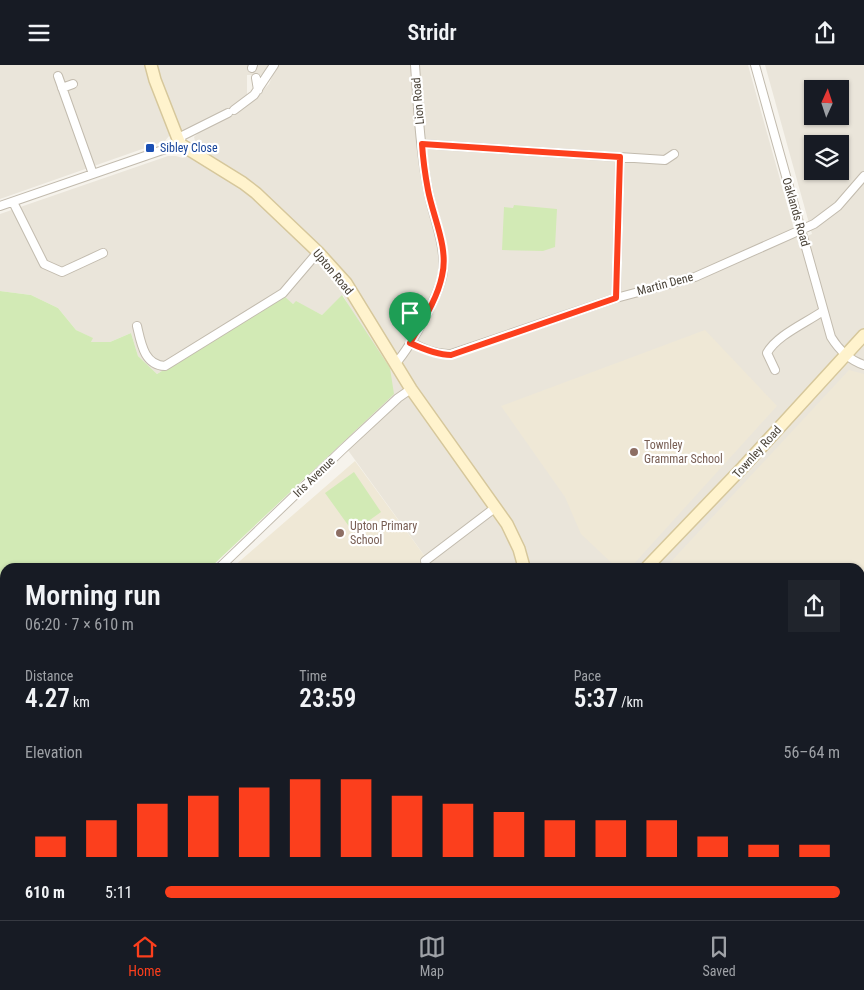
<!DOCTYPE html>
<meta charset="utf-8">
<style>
body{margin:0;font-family:"Roboto Condensed",sans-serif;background:#20242c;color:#f1f3f6;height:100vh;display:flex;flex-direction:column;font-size:19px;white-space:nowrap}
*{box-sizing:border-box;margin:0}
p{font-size:16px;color:#9ea1a6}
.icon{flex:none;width:28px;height:28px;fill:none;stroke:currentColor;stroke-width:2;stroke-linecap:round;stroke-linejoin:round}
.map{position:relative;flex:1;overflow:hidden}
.sheet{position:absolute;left:0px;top:498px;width:865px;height:358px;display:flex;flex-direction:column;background:#171b24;border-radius:15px 15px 0 0;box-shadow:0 1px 4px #0004}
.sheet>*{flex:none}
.needle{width:32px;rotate:3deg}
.controls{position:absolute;left:804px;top:15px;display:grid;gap:10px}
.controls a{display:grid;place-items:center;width:45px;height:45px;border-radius:0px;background:#171b24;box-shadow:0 1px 4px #0004;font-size:25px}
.pin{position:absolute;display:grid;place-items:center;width:42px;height:42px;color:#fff;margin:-51px -21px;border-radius:50% 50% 50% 0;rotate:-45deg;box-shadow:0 0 5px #0007}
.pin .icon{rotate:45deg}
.round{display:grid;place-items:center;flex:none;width:52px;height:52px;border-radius:0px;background:#20242c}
.overview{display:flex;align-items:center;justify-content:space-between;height:85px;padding:0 25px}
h1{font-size:28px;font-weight:600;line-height:38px}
.stats{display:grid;grid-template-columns:repeat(3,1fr);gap:8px;height:85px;padding:5px 25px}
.stats div{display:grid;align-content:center}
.stats b{font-size:25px;font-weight:600}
.stats small{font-size:14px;font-weight:400}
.stats p{font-size:14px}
.chart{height:140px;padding:10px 25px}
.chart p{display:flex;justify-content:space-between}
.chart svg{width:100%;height:90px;margin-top:5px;stroke:#fc3f1d;stroke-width:6}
ul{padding:0 25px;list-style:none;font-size:16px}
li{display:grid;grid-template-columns:80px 60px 1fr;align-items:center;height:38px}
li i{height:12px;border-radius:6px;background:#fc3f1d}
header{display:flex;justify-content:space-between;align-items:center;height:65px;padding:0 25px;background:#171b24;font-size:22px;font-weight:600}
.dock{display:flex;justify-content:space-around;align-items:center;height:70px;border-top:1px solid #363941;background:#171b24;font-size:14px;color:#9ea1a6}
.dock a{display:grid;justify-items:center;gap:2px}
.dock .active{color:#fc3f1d}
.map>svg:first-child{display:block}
.residential{fill:#eae5da;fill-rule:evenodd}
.education{fill:#efe8d6}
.grass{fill:#d2eab5}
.forest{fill:url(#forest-firs)}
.garden{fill:url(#garden-dots)}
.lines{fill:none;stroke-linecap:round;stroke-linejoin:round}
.street-casing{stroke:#c2bbae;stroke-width:10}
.secondary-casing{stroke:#d6c79b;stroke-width:14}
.highway-casing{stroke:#e0a43c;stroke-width:16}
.street{stroke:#fff;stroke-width:8}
.secondary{stroke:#fff3cd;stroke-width:11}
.highway{stroke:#ffcf6e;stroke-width:14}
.route-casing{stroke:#fff;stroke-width:10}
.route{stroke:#fc3f1d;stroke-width:6}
.transit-dot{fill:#1a4fb4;stroke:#fff;stroke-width:2}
.education-dot{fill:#8d6e63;stroke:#fff;stroke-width:2}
.labels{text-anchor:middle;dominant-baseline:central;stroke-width:4.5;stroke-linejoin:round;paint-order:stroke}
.street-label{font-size:12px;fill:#4b4439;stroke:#fff}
.transit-label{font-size:12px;fill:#164399;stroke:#fff;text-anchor:start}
.education-label{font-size:12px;fill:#785e54;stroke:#fff;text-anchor:start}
</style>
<header><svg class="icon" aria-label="menu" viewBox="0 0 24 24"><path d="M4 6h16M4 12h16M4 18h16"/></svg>Stridr<svg class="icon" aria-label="share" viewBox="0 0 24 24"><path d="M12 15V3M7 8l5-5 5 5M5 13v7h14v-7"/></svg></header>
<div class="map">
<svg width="864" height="855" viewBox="0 0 864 855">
<defs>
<pattern id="forest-firs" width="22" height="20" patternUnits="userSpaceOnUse" patternTransform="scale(1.25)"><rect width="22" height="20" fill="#d2eab5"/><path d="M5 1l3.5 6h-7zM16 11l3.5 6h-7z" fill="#b6ca9c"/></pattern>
<pattern id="garden-dots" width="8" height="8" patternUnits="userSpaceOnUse" patternTransform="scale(1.25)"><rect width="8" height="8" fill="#d2eab5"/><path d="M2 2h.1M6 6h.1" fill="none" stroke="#b6ca9c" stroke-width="1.8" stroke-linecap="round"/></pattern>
</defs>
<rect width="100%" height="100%" fill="#f6f3ec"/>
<path class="residential" d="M0 0H271L264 10H247V31L234 41 186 66 184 65 169 71 165 76 0 134Z
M277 0H748L797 175 812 169 765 0H864V760H860V502H431L429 497 342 377 393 328 343 230 322 250 296 237 293 239 284 232 157 309 138 291 131 268 110 277H91L92 273 76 265 58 243 31 230 0 226V149L168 91H176L183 93 195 76 194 72 198 68 236 47 258 30 269 19ZM812 24H840V51H812ZM812 79H840V106H812Z
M0 775H5V850H860V826L864 827V855H0Z"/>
<path class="education" d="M705 265 777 341 631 502H616L581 469 565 432 501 341Z
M849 305 864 309V609H860V502H666Z
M355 396 429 497 431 502H233Z"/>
<path class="grass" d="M514 140 557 144 555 182 543 186 502 185 504 142 513 143Z
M0 226 31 230 58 243 76 265 93 273 91 277H110L131 268 138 291 157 309 284 231 293 239 296 236 322 250 342 230 390 303 394 329 211 502H5V723H0Z
M354 407 381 447 353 467 325 428Z
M861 514 864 515V558H860Z
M860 563H864V604L860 603Z"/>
<path class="forest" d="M0 775H5V835H0Z"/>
<path class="garden" d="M864 651V722L860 723V653Z"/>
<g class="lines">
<defs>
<path id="street" d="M755 0 831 272C839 285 849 295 864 300
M252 3 253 0
M58 11 93 109
M256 13 258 25
M62 23 73 19
M234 45 254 30 274 0
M422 79 665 95 674 89
M13 137 44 199 62 207 103 188
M0 141 180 79 182 71 228 48
M616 233 620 92
M137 261C141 278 144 300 165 301L283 228 318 187
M411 277C423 284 437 290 451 289L616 233 695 212 814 159 838 141 864 111
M396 298C411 281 440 229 443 207 446 180 433 152 428 125 420 84 418 42 415 0
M775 305 767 288C777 270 806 258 823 246
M425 496 496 442
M220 502 343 384 398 333 411 324
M860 757H864
M360 850 362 855
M559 850 562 855
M698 850 699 855
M802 850 803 855
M121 855 124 850"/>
<path id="secondary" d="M151 0 155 15 180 79 243 118 256 128 318 187 346 218 411 324 507 459 519 484 524 502
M647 502 743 402 864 270
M268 855 273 850"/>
<path id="highway" d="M0 750H5
M0 767H5
M860 774 864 775
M860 794H864"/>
</defs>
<use href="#street" class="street-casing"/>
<use href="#secondary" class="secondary-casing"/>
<use href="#highway" class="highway-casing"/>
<use href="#street" class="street"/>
<use href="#secondary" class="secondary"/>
<use href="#highway" class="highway"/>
</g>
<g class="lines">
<defs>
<path id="route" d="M422 79 620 92 616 233 451 290C437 290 423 284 410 278 422 257 437 235 442 211 449 183 433 152 428 125 425 109 423 94 422 79Z"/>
</defs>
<use href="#route" class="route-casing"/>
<use href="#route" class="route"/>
</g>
<rect class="transit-dot" x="145" y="78" width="10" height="10" rx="2.5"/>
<g class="education-dot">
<circle cx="634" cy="387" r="5"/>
<circle cx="340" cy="468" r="5"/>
</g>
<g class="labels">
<g class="street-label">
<text transform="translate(418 36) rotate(-95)">Lion Road</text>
<text transform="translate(796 147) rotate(74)">Oaklands Road</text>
<text transform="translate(333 207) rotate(50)">Upton Road</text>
<text transform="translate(665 219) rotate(-15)">Martin Dene</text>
<text transform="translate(757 387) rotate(-48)">Townley Road</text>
<text transform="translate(314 412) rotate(-44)">Iris Avenue</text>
</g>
<g class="transit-label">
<text x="160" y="83">Sibley Close</text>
</g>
<g class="education-label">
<text x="644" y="380">Townley<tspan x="644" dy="14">Grammar School</tspan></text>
<text x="350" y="461">Upton Primary<tspan x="350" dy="14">School</tspan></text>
</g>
</g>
</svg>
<div class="controls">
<a><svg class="needle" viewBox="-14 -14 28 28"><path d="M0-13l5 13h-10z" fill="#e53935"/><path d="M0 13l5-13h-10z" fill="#9ea1a6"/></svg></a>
<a><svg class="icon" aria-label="layers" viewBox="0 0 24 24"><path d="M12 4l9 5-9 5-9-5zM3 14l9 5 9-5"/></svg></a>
</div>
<div class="pin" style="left:410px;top:278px;background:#1e9e55"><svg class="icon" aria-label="arrive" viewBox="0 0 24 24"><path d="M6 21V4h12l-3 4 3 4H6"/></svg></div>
<section class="sheet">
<div class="overview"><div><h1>Morning run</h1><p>06:20 · 7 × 610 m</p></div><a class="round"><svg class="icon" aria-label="share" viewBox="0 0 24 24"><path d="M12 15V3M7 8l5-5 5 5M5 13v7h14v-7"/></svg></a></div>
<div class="stats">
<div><p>Distance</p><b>4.27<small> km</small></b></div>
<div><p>Time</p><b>23:59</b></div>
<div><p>Pace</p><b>5:37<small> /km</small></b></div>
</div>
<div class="chart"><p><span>Elevation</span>56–64 m</p>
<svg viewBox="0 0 160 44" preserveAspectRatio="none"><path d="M5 44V34M15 44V26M25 44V18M35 44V14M45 44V10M55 44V6M65 44V6M75 44V14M85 44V18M95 44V22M105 44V26M115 44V26M125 44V26M135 44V34M145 44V38M155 44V38"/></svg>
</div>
<ul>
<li><b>610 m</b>5:11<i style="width:100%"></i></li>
</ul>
</section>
</div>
<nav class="dock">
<a class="active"><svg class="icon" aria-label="home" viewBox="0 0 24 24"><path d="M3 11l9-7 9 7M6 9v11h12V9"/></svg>Home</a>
<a><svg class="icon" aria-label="map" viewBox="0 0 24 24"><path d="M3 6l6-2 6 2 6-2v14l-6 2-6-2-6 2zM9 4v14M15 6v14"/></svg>Map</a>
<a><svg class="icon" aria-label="saved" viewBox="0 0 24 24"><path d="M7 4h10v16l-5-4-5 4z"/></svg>Saved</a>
</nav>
